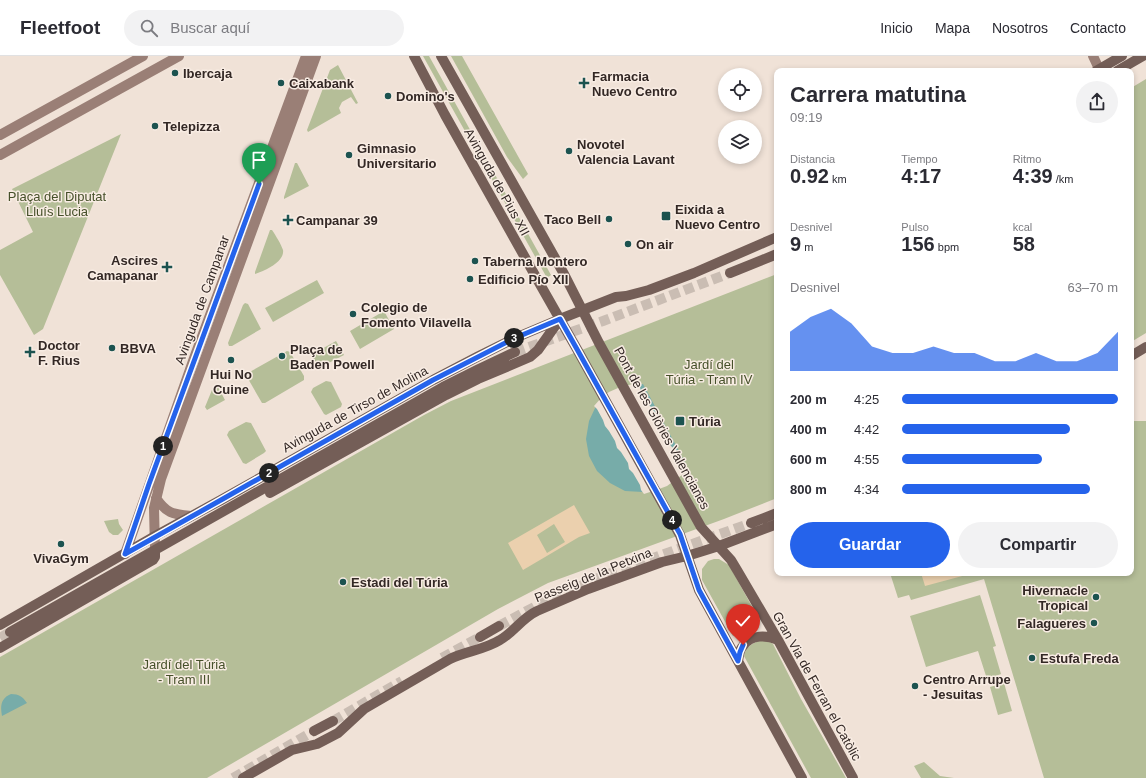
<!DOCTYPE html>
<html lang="es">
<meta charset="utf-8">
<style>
body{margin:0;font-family:Helvetica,sans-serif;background:#f2f2f3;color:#2b2b33;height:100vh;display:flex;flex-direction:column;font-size:15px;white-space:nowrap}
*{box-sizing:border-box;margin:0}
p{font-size:13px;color:#7c7c81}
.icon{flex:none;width:22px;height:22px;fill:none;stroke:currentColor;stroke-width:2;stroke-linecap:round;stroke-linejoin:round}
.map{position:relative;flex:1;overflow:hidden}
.side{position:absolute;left:774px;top:12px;width:360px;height:508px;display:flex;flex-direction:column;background:#fff;border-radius:8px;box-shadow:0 2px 6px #0003}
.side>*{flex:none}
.fabs{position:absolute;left:718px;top:12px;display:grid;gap:8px}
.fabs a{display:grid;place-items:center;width:44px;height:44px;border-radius:50%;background:#fff;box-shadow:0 2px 6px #0003;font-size:20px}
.pin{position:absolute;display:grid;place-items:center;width:34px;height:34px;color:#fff;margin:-41px -17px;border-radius:50% 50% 50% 0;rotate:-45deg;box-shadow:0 0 4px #0007}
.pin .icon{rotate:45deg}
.km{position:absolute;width:20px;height:20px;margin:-10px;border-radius:50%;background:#222;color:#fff;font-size:11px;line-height:20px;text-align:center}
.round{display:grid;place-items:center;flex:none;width:42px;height:42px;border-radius:21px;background:#f2f2f3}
.head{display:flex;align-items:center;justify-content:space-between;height:68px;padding:0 16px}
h1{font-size:22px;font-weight:600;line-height:30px}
.figures{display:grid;grid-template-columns:repeat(3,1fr);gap:6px;height:68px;padding:4px 16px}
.figures div{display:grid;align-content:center}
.figures b{font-size:20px;font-weight:600}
.figures small{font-size:11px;font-weight:400}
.figures p{font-size:11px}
.chart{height:112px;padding:8px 16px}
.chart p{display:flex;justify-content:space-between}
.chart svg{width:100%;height:72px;margin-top:4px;fill:#2563eb;opacity:.7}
.cta{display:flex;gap:8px;margin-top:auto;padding:8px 16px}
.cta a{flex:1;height:46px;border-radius:24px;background:#2563eb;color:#fff;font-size:16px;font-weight:600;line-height:46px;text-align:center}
.cta a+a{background:#f2f2f3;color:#2b2b33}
ul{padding:0 16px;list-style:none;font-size:13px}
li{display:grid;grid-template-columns:64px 48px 1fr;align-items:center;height:30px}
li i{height:10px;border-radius:5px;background:#2563eb}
header{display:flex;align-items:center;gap:24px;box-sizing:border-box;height:56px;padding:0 20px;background:#fff;border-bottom:1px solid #e1e1e2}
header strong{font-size:19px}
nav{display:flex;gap:22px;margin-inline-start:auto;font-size:14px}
.search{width:280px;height:36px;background:#f2f2f3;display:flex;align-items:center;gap:10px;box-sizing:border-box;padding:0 14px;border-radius:22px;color:#7c7c81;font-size:15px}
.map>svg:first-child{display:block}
.green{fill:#b5be98}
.sand{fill:#ebd0ae;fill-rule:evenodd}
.water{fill:#77aca9}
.pier{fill:#f0e2d7}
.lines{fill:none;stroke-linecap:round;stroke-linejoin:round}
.primary-tunnel{stroke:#cabdb3;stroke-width:10;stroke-dasharray:10 5;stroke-linecap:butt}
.secondary{stroke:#9a7f76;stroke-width:10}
.primary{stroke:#745e57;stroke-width:10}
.route-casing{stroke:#fff;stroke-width:8}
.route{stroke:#2563eb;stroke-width:5}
.poi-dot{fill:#1c5350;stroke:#f8ece3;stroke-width:1.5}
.labels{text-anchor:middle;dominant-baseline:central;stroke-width:3;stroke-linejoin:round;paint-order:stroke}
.poi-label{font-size:13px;font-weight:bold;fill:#332825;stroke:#f8ece3;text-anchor:start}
.street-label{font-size:13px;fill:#332825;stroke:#f8ece3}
.park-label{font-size:13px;fill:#46502a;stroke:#f8ece3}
</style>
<header>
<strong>Fleetfoot</strong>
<div class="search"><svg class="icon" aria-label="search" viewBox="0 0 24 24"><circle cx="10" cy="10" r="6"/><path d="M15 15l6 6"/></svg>Buscar aquí</div>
<nav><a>Inicio</a><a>Mapa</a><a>Nosotros</a><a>Contacto</a></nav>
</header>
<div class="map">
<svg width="1146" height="722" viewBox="0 0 1146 722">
<rect width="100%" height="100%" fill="#f0e2d7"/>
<path class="green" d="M423 0H429L551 219 547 222Z
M451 0H462L528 118 523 123 507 101Z
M338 9 358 47 356 48 351 41 342 46 339 52 341 57 308 76 307 74 330 14Z
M1146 23V277L1131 286V32Z
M121 78 43 273 34 279 0 219V194L33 176 12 133Z
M295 107H297L309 130 284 143V141Z
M270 174H272C276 180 281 188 283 194 285 206 264 215 255 218V216Z
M777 218V442L724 463 548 527 498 553 207 722H0V601L424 359 451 345Z
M317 224 324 237 273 266 265 252Z
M245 247 248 248 261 273 232 290H229L228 287 243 249Z
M384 255 394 273 360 293 350 275Z
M336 285 344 299 319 312 311 299Z
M287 295 290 296 304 320V324L265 347H262L247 321 246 318Z
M326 325 331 326 342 348 341 351 326 359 324 358 311 336 313 332Z
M214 329H217L218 331 225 344 207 354 205 351Z
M1134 365H1146V722H1044L984 523 911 544 909 539 898 542 890 517H1131V367Z
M246 366 251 367 266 395 264 397 246 408 243 407 227 379 229 375Z
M118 463 119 468 123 474 118 479H113L109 476 104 465Z
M714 503H719L729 509 760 565 733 580 702 524V513L708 505Z
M980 539 996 590 993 591 1001 618 987 623 978 595 926 611 910 560Z
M761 584 770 586 773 588 801 643 846 722H811L744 600C745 591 753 587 761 584Z
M1004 627 1012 655 998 659 990 631Z
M924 706 940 720 954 722H921L914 710Z"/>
<path class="sand" d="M574 449 590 477 579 481 523 514 508 487ZM554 468 565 486 547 497 537 479Z
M921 517H966V519L925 530Z"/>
<path class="water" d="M643 328 687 410 681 417 643 436 625 435 610 427 597 415 589 400 586 383 589 365 596 350 636 329Z
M11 638C19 638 23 641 27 647L2 660C0 650 1 642 11 638Z"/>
<path class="pier" d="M636 327 640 331 641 337 648 348 652 352 660 369 664 373 665 380 671 390 675 394 677 400 686 414 682 419 667 430 659 433 644 438 641 434 640 429 633 417 629 413 628 407 621 396 617 392 615 385 609 375 605 370 603 364 597 353 594 350 601 342 609 336 618 332Z"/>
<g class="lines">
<path class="primary-tunnel" d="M515 296 603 265 730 217
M499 570 538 549 600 521 751 467
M0 582 10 576
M442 602 480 581
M333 665 402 625
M233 722 314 675"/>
<path class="secondary" d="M1093 0 1100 15
M0 79 143 0
M0 99 179 0
M156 442C167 458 173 458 191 460
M155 494 154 452 161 423 316 0
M125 498 193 305 306 0"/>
<path class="primary" d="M414 0 445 59 541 230 578 295 680 479 699 534 802 722
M441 0 564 218 599 287 701 471 731 504 737 514 778 584 853 722
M1096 15 1122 0
M1117 15 1143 0
M730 217 777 198
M1131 300 1146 291
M270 437 446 339 478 323 530 301 538 294 560 263
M751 467 777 457
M0 569 155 480 221 444 433 324 477 301 515 282 560 263 616 241 626 240 649 234 694 217 777 181
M10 576 443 331 479 313 515 296
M480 581 499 570
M0 592 153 504 155 501V494
M738 605C739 600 739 594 743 590 751 578 767 579 778 584
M314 675 333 665
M243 722 292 694 317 688 338 677 364 653 450 603C466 595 484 594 500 584 514 576 522 562 537 555L588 533 662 506 687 500 719 490 777 468"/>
</g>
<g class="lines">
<defs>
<path id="route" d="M259 128 149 428 134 472 125 498 221 444 433 324 515 282 560 263 578 295 680 478 699 534 738 605 740 596 743 589"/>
</defs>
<use href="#route" class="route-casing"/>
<use href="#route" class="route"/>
</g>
<g class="poi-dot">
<circle cx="175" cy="17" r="4"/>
<circle cx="281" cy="27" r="4"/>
<path d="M582 21h4v4h4v4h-4v4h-4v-4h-4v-4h4z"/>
<circle cx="388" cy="40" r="4"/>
<circle cx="155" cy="70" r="4"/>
<circle cx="569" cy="95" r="4"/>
<circle cx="349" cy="99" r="4"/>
<rect x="661" y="155" width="10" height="10" rx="2"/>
<circle cx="609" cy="163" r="4"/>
<path d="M286 158h4v4h4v4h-4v4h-4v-4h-4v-4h4z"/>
<circle cx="628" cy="188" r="4"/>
<circle cx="475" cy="205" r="4"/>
<path d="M165 205h4v4h4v4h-4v4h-4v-4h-4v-4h4z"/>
<circle cx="470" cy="223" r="4"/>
<circle cx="353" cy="258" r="4"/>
<circle cx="112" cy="292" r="4"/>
<path d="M28 290h4v4h4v4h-4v4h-4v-4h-4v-4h4z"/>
<circle cx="282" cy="300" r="4"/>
<circle cx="231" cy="304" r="4"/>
<rect x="675" y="360" width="10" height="10" rx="2"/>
<circle cx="61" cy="488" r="4"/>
<circle cx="343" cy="526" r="4"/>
<circle cx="1096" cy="541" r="4"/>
<circle cx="1094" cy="567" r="4"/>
<circle cx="1032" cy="602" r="4"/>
<circle cx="915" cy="630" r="4"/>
</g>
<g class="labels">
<g class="poi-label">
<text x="183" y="17">Ibercaja</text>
<text x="592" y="20">Farmacia<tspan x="592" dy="15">Nuevo Centro</tspan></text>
<text x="289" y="27">Caixabank</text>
<text x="396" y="40">Domino's</text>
<text x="163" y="70">Telepizza</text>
<text x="577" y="88">Novotel<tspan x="577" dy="15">Valencia Lavant</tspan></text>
<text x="357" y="92">Gimnasio<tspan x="357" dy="15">Universitario</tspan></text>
<text x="675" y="153">Eixida a<tspan x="675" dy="15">Nuevo Centro</tspan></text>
<text x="601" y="163" text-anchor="end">Taco Bell</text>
<text x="296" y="164">Campanar 39</text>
<text x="636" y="188">On air</text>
<text x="158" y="204" text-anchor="end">Ascires<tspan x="158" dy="15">Camapanar</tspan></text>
<text x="483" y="205">Taberna Montero</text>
<text x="478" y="223">Edificio Pío XII</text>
<text x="361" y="251">Colegio de<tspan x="361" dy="15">Fomento Vilavella</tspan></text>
<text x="38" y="289">Doctor<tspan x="38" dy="15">F. Rius</tspan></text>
<text x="120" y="292">BBVA</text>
<text x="290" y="293">Plaça de<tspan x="290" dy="15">Baden Powell</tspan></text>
<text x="231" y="318" text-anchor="middle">Hui No<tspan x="231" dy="15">Cuine</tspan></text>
<text x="689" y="365">Túria</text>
<text x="61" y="502" text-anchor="middle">VivaGym</text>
<text x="351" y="526">Estadi del Túria</text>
<text x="1088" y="534" text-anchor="end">Hivernacle<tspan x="1088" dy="15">Tropical</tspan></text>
<text x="1086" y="567" text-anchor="end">Falagueres</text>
<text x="1040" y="602">Estufa Freda</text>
<text x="923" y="623">Centro Arrupe<tspan x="923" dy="15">- Jesuitas</tspan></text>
</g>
<g class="street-label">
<text transform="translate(497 126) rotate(61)">Avinguda de Pius XII</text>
<text transform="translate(202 244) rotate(-70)">Avinguda de Campanar</text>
<text transform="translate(355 353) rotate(-29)">Avinguda de Tirso de Molina</text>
<text transform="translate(662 372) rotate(61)">Pont de les Glòries Valencianes</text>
<text transform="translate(593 519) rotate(-22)">Passeig de la Petxina</text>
<text transform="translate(817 630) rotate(61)">Gran Via de Ferran el Catòlic</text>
</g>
<g class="park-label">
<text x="57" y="140">Plaça del Diputat<tspan x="57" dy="15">Lluís Lucia</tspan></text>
<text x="709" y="308">Jardí del<tspan x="709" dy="15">Túria - Tram IV</tspan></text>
<text x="184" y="608">Jardí del Túria<tspan x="184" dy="15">- Tram III</tspan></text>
</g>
</g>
</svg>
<div class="fabs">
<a><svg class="icon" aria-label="locate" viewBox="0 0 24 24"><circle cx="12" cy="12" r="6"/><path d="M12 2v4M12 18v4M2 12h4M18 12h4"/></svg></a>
<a><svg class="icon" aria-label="layers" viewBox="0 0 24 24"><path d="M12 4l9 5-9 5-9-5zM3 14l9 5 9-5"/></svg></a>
</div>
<div class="pin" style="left:259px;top:128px;background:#1e9e55"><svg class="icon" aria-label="arrive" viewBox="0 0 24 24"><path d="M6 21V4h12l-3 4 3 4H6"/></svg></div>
<div class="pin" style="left:743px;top:589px;background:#d93025"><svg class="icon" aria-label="check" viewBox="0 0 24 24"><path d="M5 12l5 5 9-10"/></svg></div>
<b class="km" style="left:163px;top:390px">1</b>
<b class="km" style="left:269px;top:417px">2</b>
<b class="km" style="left:514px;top:282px">3</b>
<b class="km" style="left:672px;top:464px">4</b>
<section class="side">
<div class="head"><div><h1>Carrera matutina</h1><p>09:19</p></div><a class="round"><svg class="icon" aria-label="share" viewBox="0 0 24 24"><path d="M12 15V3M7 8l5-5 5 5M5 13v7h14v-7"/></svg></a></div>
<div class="figures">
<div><p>Distancia</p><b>0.92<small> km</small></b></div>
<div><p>Tiempo</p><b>4:17</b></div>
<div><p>Ritmo</p><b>4:39<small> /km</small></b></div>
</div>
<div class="figures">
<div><p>Desnivel</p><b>9<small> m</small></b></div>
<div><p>Pulso</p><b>156<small> bpm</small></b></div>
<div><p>kcal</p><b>58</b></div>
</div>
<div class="chart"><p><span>Desnivel</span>63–70 m</p>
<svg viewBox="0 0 160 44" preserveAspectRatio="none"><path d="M0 44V20L10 11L20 6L30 15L40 29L50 33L60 33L70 29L80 33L90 33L100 38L110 38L120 33L130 38L140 38L150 33L160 20V44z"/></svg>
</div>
<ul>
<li><b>200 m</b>4:25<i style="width:100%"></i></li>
<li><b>400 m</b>4:42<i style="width:78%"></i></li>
<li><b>600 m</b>4:55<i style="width:65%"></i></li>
<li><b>800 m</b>4:34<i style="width:87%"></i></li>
</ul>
<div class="cta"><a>Guardar</a><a>Compartir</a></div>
</section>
</div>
